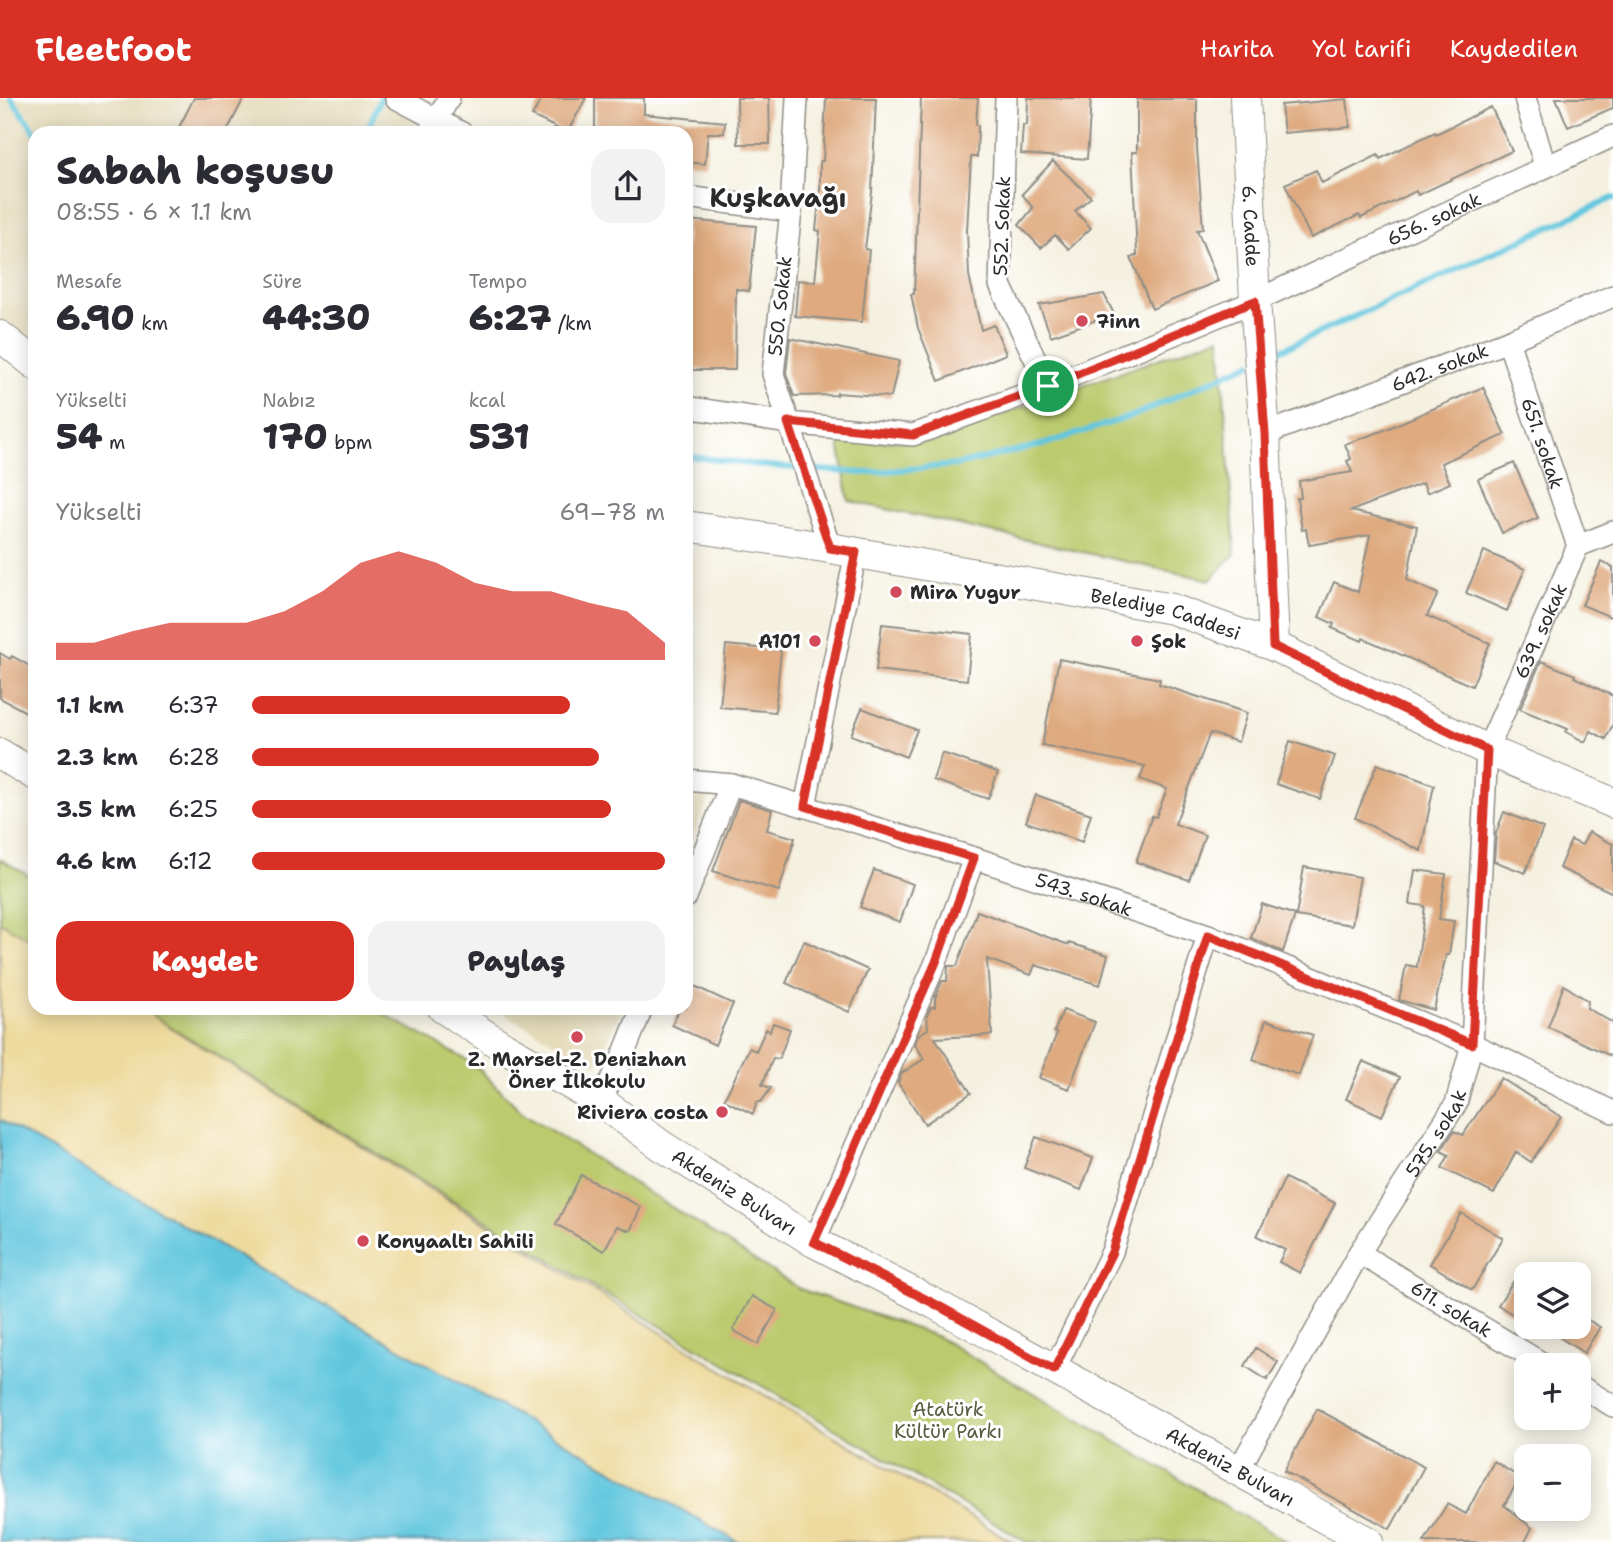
<!DOCTYPE html>
<html lang="tr">
<meta charset="utf-8">
<style>
body{margin:0;font-family:"Shantell Sans",sans-serif;background:#f2f2f3;color:#2b2b33;height:100vh;display:flex;flex-direction:column;font-size:26px;white-space:nowrap}
*{box-sizing:border-box;margin:0}
p{font-size:23px;color:#7c7c81}
.icon{flex:none;width:38px;height:38px;fill:none;stroke:currentColor;stroke-width:2;stroke-linecap:round;stroke-linejoin:round}
.map{position:relative;flex:1;overflow:hidden}
.drawer{position:absolute;left:28px;top:28px;width:665px;height:889px;display:flex;flex-direction:column;background:#fff;border-radius:21px;box-shadow:0 4px 18px #0003}
.drawer>*{flex:none}
.controls{position:absolute;left:1514px;top:1164px;display:grid;gap:14px}
.controls a{display:grid;place-items:center;width:77px;height:77px;border-radius:14px;background:#fff;box-shadow:0 4px 18px #0003;font-size:35px}
.pin{position:absolute;display:grid;place-items:center;width:60px;height:60px;color:#fff;margin:-30px;border:4px solid #fff;border-radius:50%;box-shadow:0 2px 7px #0007}
.round{display:grid;place-items:center;flex:none;width:74px;height:74px;border-radius:21px;background:#f2f2f3}
.head{display:flex;align-items:center;justify-content:space-between;height:119px;padding:0 28px}
h1{font-size:38px;font-weight:800;line-height:52px}
.metrics{display:grid;grid-template-columns:repeat(3,1fr);gap:10px;height:119px;padding:7px 28px}
.metrics div{display:grid;align-content:center}
.metrics b{font-size:35px;font-weight:800}
.metrics small{font-size:19px;font-weight:400}
.metrics p{font-size:19px}
.chart{height:196px;padding:14px 28px}
.chart p{display:flex;justify-content:space-between}
.chart svg{width:100%;height:126px;margin-top:7px;fill:#d93025;opacity:.7}
.action{display:flex;gap:14px;margin-top:auto;padding:14px 28px}
.action a{flex:1;height:80px;border-radius:21px;background:#d93025;color:#fff;font-size:28px;font-weight:800;line-height:80px;text-align:center}
.action a+a{background:#f2f2f3;color:#2b2b33}
ul{padding:0 28px;list-style:none;font-size:23px}
li{display:grid;grid-template-columns:112px 84px 1fr;align-items:center;height:52px}
li i{height:18px;border-radius:9px;background:#d93025}
header{display:flex;align-items:center;gap:42px;box-sizing:border-box;height:98px;padding:0 35px;background:#d93025;color:#fff}
header strong{font-size:33px}
nav{display:flex;gap:38px;margin-inline-start:auto;font-size:24px}
.map>svg:first-child{display:block}
.built{fill:#e4dbba}
.green{fill:#bbca6d;stroke:#737a4c;stroke-width:2}
.sand{fill:#eeda9e;stroke:#8c8264;stroke-width:2}
.water{fill:#60c6de;stroke:#467884;stroke-width:2}
.lines{fill:none;stroke-linecap:round;stroke-linejoin:round}
.stream{stroke:#60c6de;stroke-width:6}
.building{fill:#dfaa7f}
.street-casing{stroke:#908e86;stroke-width:24}
.secondary-casing{stroke:#908e86;stroke-width:32}
.street{stroke:#fff;stroke-width:21}
.secondary{stroke:#fff;stroke-width:30}
.route-casing{stroke:#fff;stroke-width:14}
.route{stroke:#d93025;stroke-width:9}
.poi-dot{fill:#d1495b;stroke:#fff;stroke-width:2.5}
.labels{text-anchor:middle;dominant-baseline:central;stroke-width:6;stroke-linejoin:round;paint-order:stroke}
.street-label{font-size:19px;fill:#2b2b2b;stroke:#fff}
.poi-label{font-size:19px;font-weight:bold;fill:#2b2b2b;stroke:#fff;text-anchor:start}
.park-label{font-size:19px;fill:#565b3f;stroke:#fff}
.district-label{font-size:26px;font-weight:bold;fill:#2b2b2b;stroke:#fff}
</style>
<header>
<strong>Fleetfoot</strong>
<nav><a>Harita</a><a>Yol tarifi</a><a>Kaydedilen</a></nav>
</header>
<div class="map">
<svg width="1613" height="1444" viewBox="0 0 1613 1444">
<rect width="100%" height="100%" fill="#fff"/>
<filter id="ink" filterUnits="userSpaceOnUse"><feTurbulence type="fractalNoise" baseFrequency=".0143" numOctaves="2"/><feDisplacementMap in="SourceGraphic" scale="14" xChannelSelector="R" yChannelSelector="G"/><feConvolveMatrix kernelMatrix="1 2 1 2 8 2 1 2 1" color-interpolation-filters="sRGB"/></filter>
<filter id="wash" filterUnits="userSpaceOnUse"><feTurbulence type="fractalNoise" baseFrequency=".00686" numOctaves="4" result="noise"/><feDisplacementMap in="SourceGraphic" scale="28" xChannelSelector="R" yChannelSelector="G"/><feGaussianBlur stdDeviation="1.57" result="paint"/><feColorMatrix in="noise" values="0 0 0 0 0 0 0 0 0 0 0 0 0 0 0 0 0 1.4 0 .05"/><feComposite in="paint" operator="in"/></filter>
<g filter="url(#wash)">
<rect width="100%" height="100%" fill="#f5f1e1"/>
<path class="built" d="M0 0H396L437 22 429 35H35V266L0 238Z
M686 697 709 699 686 755Z
M494 910H622L597 968Z"/>
<path class="green" d="M1220 239 1235 456 1210 482 849 403 839 345 930 342Z
M0 761 35 781V850L0 830Z
M140 910H373L474 966 522 1014 800 1191 936 1238 1287 1444H1026L596 1190Z"/>
<path class="sand" d="M0 824 35 845V910H142L179 935 709 1264 1013 1444H738L0 1022Z"/>
<path class="water" d="M0 1022 738 1444H0Z"/>
<g class="lines">
<path class="stream" d="M11 0 36 35
M366 35 381 0
M1268 258 1613 100
M686 358 768 368 863 375 956 367 1045 346 1135 317 1251 265"/>
</g>
<g id="blocks">
<path class="building" d="M194 0H244L226 35H176Z
M542 0H586L567 35 532 18Z
M595 0H644V16L725 24 724 35H708L705 66 686 64V35H595Z
M737 0H769L770 46H738Z
M826 0H876L872 94 865 151 869 152 862 224 795 218 798 182 815 184 820 133 816 132 820 93V63H823Z
M921 0H978L976 26 978 27 977 59H971L967 133 969 177 981 232 994 227 1006 256 939 283 918 230 911 196H914Z
M1028 0H1091L1087 61 1021 56 1023 27H1027Z
M1556 0H1613V10L1568 29Z
M1137 1H1197V50L1203 131 1197 132 1218 183 1152 211 1131 160 1137 157 1132 54H1137Z
M1347 1 1350 29 1284 35 1281 7Z
M1491 9 1512 53 1418 97 1416 93 1361 120 1359 117 1311 140 1285 86 1316 72 1322 85 1378 57 1380 61 1435 34 1436 36Z
M1053 63 1091 99 1075 113 1091 130 1069 151 1055 137 1041 150 1019 127 1033 110 1022 96Z
M686 122 756 128 749 193 736 191 735 272H686Z
M1104 196 1114 216 1051 238 1039 207Z
M790 240 899 263 891 299 837 295V297L794 298 786 275Z
M1483 289 1505 337 1441 365 1450 385 1427 395 1423 385 1351 413 1417 428 1407 482 1438 496 1427 518 1490 545 1472 588 1363 540 1362 543 1332 530 1334 526 1319 519 1334 484 1358 494 1370 437 1309 447 1306 431 1302 432 1297 400H1301L1299 383 1352 374 1347 363 1351 361 1345 346 1382 333Z
M1514 365 1538 420 1502 435 1478 381Z
M1484 453 1525 471 1507 513 1466 495Z
M1601 464 1613 469V520L1582 507Z
M882 526 972 536 967 582 876 572Z
M726 547 781 552 775 614 720 609Z
M0 555 10 561 12 558 35 571V619L0 600Z
M1059 561 1160 581 1159 586 1247 615 1238 644 1210 635 1175 726 1205 737 1189 782 1136 764 1152 718 1156 719 1167 691 1140 681 1145 668 1042 647Z
M1541 563 1575 577 1574 579 1613 598V626L1606 641 1591 633 1585 644 1566 634 1568 631 1520 611Z
M862 610 917 632 906 659 851 637Z
M1290 643 1335 658 1320 701 1276 686Z
M942 655 998 674 988 701 933 682Z
M1377 666 1434 687 1421 753 1355 720Z
M1036 697 1091 716 1082 744 1026 724Z
M739 702 772 712 767 732 795 740 779 793 713 773Z
M1504 714 1543 730 1525 775 1494 763 1496 735Z
M1589 734 1613 746V795L1559 770 1571 742 1582 747Z
M1304 769 1360 779 1352 827 1296 818Z
M874 772 913 786 900 824 860 809Z
M1415 772 1446 776 1439 821 1454 823 1449 857H1446L1434 912 1399 902 1406 867 1417 869 1425 808 1410 806Z
M1262 806 1295 817 1283 854 1251 840Z
M977 813 1069 847V845L1108 857 1100 887 1035 867 1031 877 987 861 992 937 935 940 971 995 925 1026 898 985 902 975 924 961 915 946 918 937 928 931 927 918 931 909H935V900L942 883H947L948 868H957Z
M804 843 868 872 849 914 786 885Z
M690 886 733 906 715 947 672 927 680 910H686V896Z
M1564 887 1588 903 1587 910 1613 925V959L1548 929Z
M1063 912 1095 924 1069 991 1039 980 1057 935 1054 934Z
M1266 922 1313 937 1299 977 1253 962Z
M773 925 790 931 779 961 773 960 762 987 771 990 761 1004H757L753 1016 724 1002 749 950 756 953 766 931 770 933Z
M1363 963 1400 979 1382 1018 1346 1001Z
M1501 980 1561 1019 1531 1064 1516 1054 1494 1096 1442 1070 1449 1057 1441 1053 1454 1033 1463 1037Z
M1036 1039 1093 1060 1081 1092 1024 1070Z
M581 1077 641 1109 630 1133 617 1128 604 1153 556 1126Z
M1285 1080 1335 1105 1300 1175 1279 1164 1285 1152 1257 1138Z
M1461 1115 1503 1140 1472 1192 1430 1166Z
M1515 1181 1526 1188V1225L1498 1207Z
M752 1198 777 1212 758 1246 733 1232Z
M1578 1216 1600 1229 1584 1255 1542 1228H1578Z
M1256 1250 1278 1264 1267 1282 1245 1268Z
M1317 1311 1424 1369 1390 1431 1284 1373Z
M1494 1363 1520 1380 1504 1407 1532 1430 1525 1444H1424L1447 1406 1466 1416Z"/>
</g>
</g>
<g filter="url(#ink)">
<use href="#blocks" fill-opacity="0" stroke="#908e86" stroke-width="2"/>
<g class="lines">
<defs>
<g id="street">
<path d="M396 0 462 35"/>
<path d="M797 0 791 113 773 276 830 450"/>
<path d="M1006 0 1000 187 1048 288"/>
<path d="M1525 0 1545 68"/>
<path d="M429 35 449 0"/>
<path d="M686 99 791 113"/>
<path id="s1" d="M1508 243 1578 448"/>
<path id="s2" d="M686 309 788 325 913 337 1048 288 1255 203 1613 38"/>
<path id="s3" d="M1265 336 1508 243 1613 198"/>
<path id="s4" d="M686 682 731 686 974 760 1208 837 1472 946 1613 1014"/>
<path d="M805 708 856 454"/>
<path d="M686 799 731 686"/>
<path d="M600 1003 618 970 642 910"/>
<path d="M814 1144 936 864 974 760"/>
<path id="s5" d="M1359 1155 1545 1267"/>
<path d="M1054 1272 1112 1154 1208 837"/>
<path d="M1578 1287 1613 1308"/>
<path id="s6" d="M1239 1371 1359 1155 1456 1006 1472 946 1487 652 1578 448 1613 434"/>
</g>
<g id="secondary">
<path id="s7" d="M1245 0 1255 203 1265 336 1274 548"/>
<path d="M0 238 35 266"/>
<path id="s8" d="M686 428 830 450 1172 511 1274 548 1487 652 1613 705"/>
<path d="M0 656 35 677"/>
<path id="s9" d="M443 910 504 949 600 1003 662 1048 814 1144 935 1206 1368 1444"/>
</g>
</defs>
<use href="#street" class="street-casing"/>
<use href="#secondary" class="secondary-casing"/>
<use href="#street" class="street"/>
<use href="#secondary" class="secondary"/>
</g>
</g>
<g class="lines" filter="url(#ink)">
<defs>
<path id="route" d="M1255 203 1265 336 1273 548 1487 652 1472 946 1208 837 1112 1154 1054 1272 935 1206 814 1144 936 864 974 760 805 708 856 454 830 450 788 324 913 337 1048 288Z"/>
</defs>
<use href="#route" class="route-casing"/>
<use href="#route" class="route"/>
</g>
<g class="poi-dot">
<circle cx="1082" cy="223" r="7"/>
<circle cx="896" cy="494" r="7"/>
<circle cx="815" cy="543" r="7"/>
<circle cx="1137" cy="543" r="7"/>
<circle cx="577" cy="939" r="7"/>
<circle cx="722" cy="1014" r="7"/>
<circle cx="363" cy="1143" r="7"/>
</g>
<g class="labels">
<g class="street-label">
<text stroke="none"><textPath href="#s2" startOffset="793">656. sokak</textPath></text>
<text stroke="none"><textPath href="#s7" startOffset="128">6. Cadde</textPath></text>
<text transform="translate(1002 128) rotate(-88)">552. Sokak</text>
<text transform="translate(780 208) rotate(-84)">550. Sokak</text>
<text stroke="none"><textPath href="#s3" startOffset="187">642. sokak</textPath></text>
<text stroke="none"><textPath href="#s1" startOffset="108">651. sokak</textPath></text>
<text stroke="none"><textPath href="#s8" startOffset="488">Belediye Caddesi</textPath></text>
<text stroke="none"><textPath href="#s6" startOffset="912">639. sokak</textPath></text>
<text stroke="none"><textPath href="#s4" startOffset="415">543. sokak</textPath></text>
<text stroke="none"><textPath href="#s6" startOffset="390">575. sokak</textPath></text>
<text stroke="none"><textPath href="#s9" startOffset="345">Akdeniz Bulvarı</textPath></text>
<text stroke="none"><textPath href="#s5" startOffset="108">611. sokak</textPath></text>
<text stroke="none"><textPath href="#s9" startOffset="912">Akdeniz Bulvarı</textPath></text>
</g>
<g class="poi-label">
<text x="1096" y="223">7inn</text>
<text x="910" y="494">Mira Yugur</text>
<text x="801" y="543" text-anchor="end">A101</text>
<text x="1151" y="543">Şok</text>
<text x="577" y="961" text-anchor="middle">Z. Marsel-Z. Denizhan<tspan x="577" dy="22">Öner İlkokulu</tspan></text>
<text x="708" y="1014" text-anchor="end">Riviera costa</text>
<text x="377" y="1143">Konyaaltı Sahili</text>
</g>
<g class="park-label">
<text x="948" y="1311">Atatürk<tspan x="948" dy="22">Kültür Parkı</tspan></text>
</g>
<g class="district-label">
<text x="778" y="99">Kuşkavağı</text>
</g>
</g>
</svg>
<div class="controls">
<a><svg class="icon" aria-label="layers" viewBox="0 0 24 24"><path d="M12 4l9 5-9 5-9-5zM3 14l9 5 9-5"/></svg></a>
<a>+</a>
<a>−</a>
</div>
<div class="pin" style="left:1048px;top:288px;background:#1e9e55"><svg class="icon" aria-label="arrive" viewBox="0 0 24 24"><path d="M6 21V4h12l-3 4 3 4H6"/></svg></div>
<section class="drawer">
<div class="head"><div><h1>Sabah koşusu</h1><p>08:55 · 6 × 1.1 km</p></div><a class="round"><svg class="icon" aria-label="share" viewBox="0 0 24 24"><path d="M12 15V3M7 8l5-5 5 5M5 13v7h14v-7"/></svg></a></div>
<div class="metrics">
<div><p>Mesafe</p><b>6.90<small> km</small></b></div>
<div><p>Süre</p><b>44:30</b></div>
<div><p>Tempo</p><b>6:27<small> /km</small></b></div>
</div>
<div class="metrics">
<div><p>Yükselti</p><b>54<small> m</small></b></div>
<div><p>Nabız</p><b>170<small> bpm</small></b></div>
<div><p>kcal</p><b>531</b></div>
</div>
<div class="chart"><p><span>Yükselti</span>69–78 m</p>
<svg viewBox="0 0 160 44" preserveAspectRatio="none"><path d="M0 44V38L10 38L20 34L30 31L40 31L50 31L60 27L70 20L80 10L90 6L100 10L110 17L120 20L130 20L140 24L150 27L160 38V44z"/></svg>
</div>
<ul>
<li><b>1.1 km</b>6:37<i style="width:77%"></i></li>
<li><b>2.3 km</b>6:28<i style="width:84%"></i></li>
<li><b>3.5 km</b>6:25<i style="width:87%"></i></li>
<li><b>4.6 km</b>6:12<i style="width:100%"></i></li>
</ul>
<div class="action"><a>Kaydet</a><a>Paylaş</a></div>
</section>
</div>
